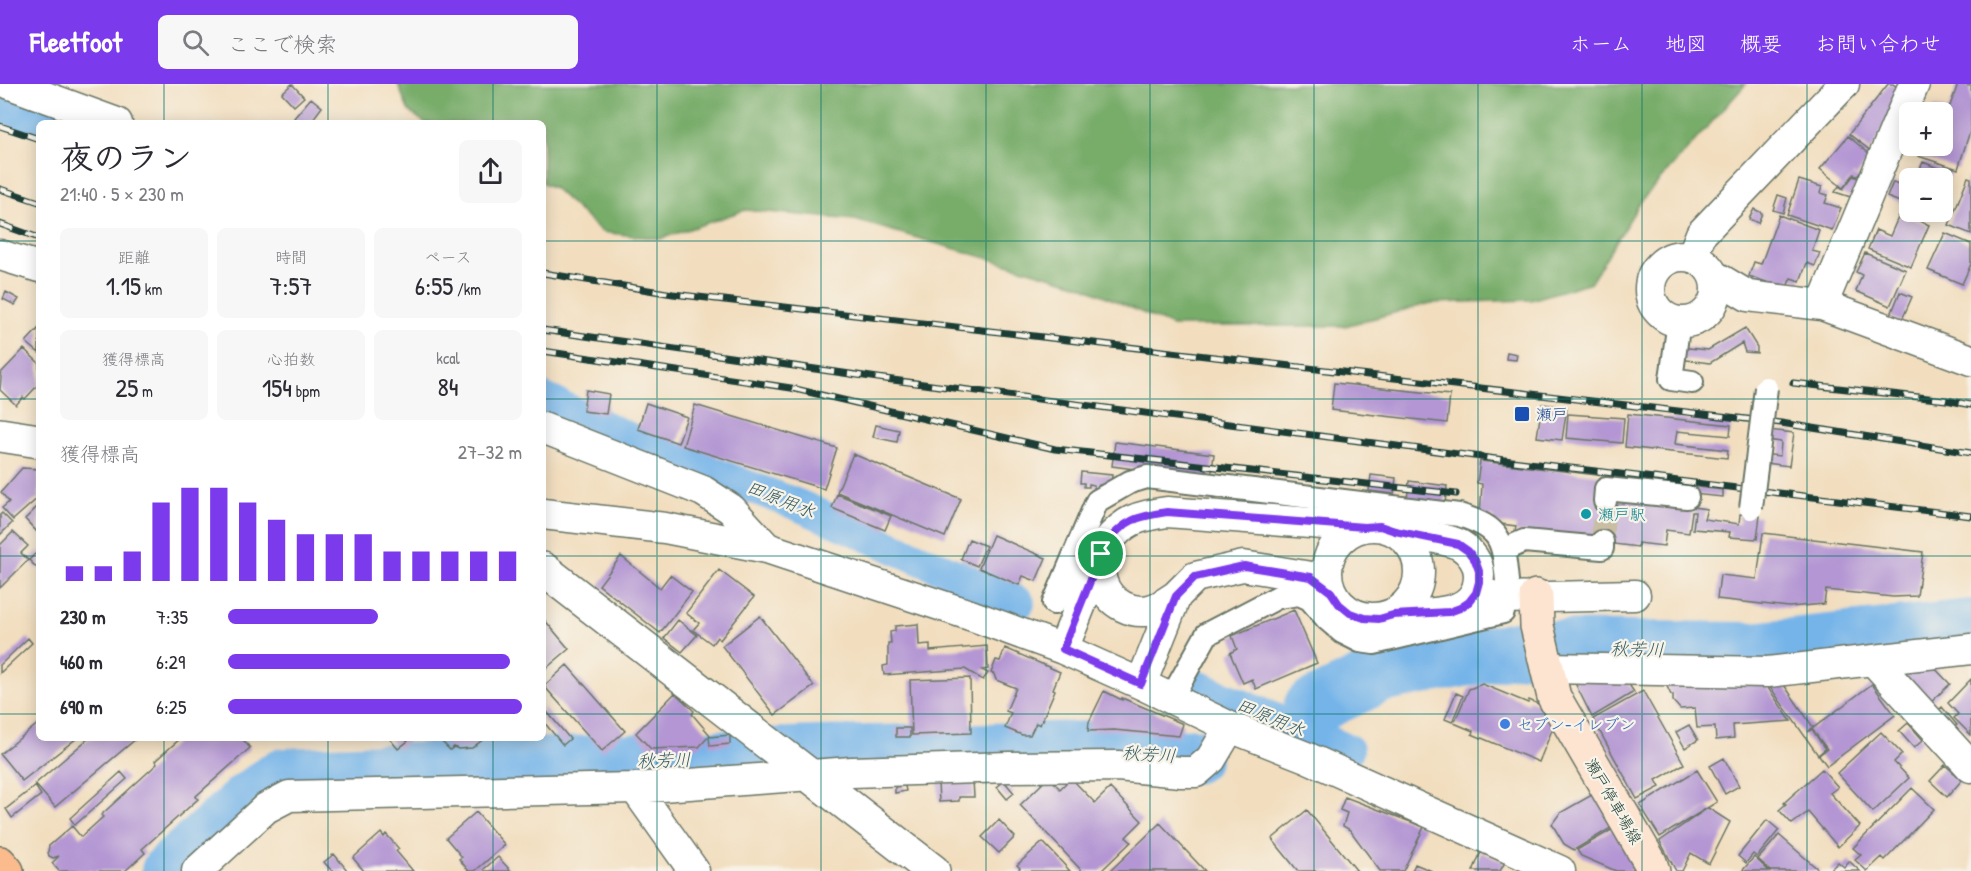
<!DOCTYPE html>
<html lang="ja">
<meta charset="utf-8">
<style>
body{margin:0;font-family:"Patrick Hand","Klee One",sans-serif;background:#f7f7f7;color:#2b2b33;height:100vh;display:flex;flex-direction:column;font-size:22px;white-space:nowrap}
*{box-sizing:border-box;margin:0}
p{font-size:20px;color:#7c7c81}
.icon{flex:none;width:33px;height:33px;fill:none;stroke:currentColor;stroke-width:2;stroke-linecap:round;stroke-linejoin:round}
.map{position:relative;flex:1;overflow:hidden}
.side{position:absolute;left:36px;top:36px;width:510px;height:621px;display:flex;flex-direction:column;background:#fff;border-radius:9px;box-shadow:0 3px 15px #0003}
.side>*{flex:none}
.buttons{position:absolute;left:1899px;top:18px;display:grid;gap:12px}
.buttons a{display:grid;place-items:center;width:54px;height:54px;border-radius:9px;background:#fff;box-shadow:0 3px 15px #0003;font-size:30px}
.pin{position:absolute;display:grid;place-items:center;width:51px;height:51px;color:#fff;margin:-26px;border:3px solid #fff;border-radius:50%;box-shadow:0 2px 6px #0007}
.round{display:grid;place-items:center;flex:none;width:63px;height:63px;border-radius:9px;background:#f7f7f7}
.headline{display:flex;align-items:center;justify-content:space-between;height:102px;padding:0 24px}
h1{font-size:33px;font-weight:600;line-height:45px}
.metrics{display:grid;grid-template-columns:repeat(3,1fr);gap:9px;height:102px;padding:6px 24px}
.metrics div{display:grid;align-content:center;border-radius:9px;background:#f7f7f7;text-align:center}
.metrics b{font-size:26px;font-weight:600}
.metrics small{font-size:16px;font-weight:400}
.metrics p{font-size:16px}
.chart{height:168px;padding:12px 24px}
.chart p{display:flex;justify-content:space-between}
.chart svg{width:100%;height:108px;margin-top:6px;stroke:#7c3aed;stroke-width:6}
ul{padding:0 24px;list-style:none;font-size:20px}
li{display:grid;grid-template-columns:96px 72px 1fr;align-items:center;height:45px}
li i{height:15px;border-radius:8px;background:#7c3aed}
header{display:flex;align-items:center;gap:36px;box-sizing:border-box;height:84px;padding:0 30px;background:#7c3aed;color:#fff}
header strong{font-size:28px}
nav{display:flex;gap:33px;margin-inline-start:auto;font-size:21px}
.search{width:420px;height:54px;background:#f7f7f7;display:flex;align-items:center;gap:15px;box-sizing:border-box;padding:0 21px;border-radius:9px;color:#7c7c81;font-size:22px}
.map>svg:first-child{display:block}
.forest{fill:#77ac69;stroke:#4b744e;stroke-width:1.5}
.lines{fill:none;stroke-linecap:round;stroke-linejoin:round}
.canal{stroke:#75b4e9;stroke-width:32}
.river{stroke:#75b4e9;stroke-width:56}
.building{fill:#b396d3}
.pedestrian-tunnel{stroke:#c8bea3;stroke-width:22;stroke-dasharray:22 11;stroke-linecap:butt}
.pedestrian-casing{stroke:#697565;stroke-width:26}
.minor-casing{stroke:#697565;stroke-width:33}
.tertiary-casing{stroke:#697565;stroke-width:36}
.secondary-casing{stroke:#697565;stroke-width:36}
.primary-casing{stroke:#697565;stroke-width:36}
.pedestrian{stroke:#fff;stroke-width:22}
.minor{stroke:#fff;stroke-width:30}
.tertiary{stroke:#fff;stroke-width:33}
.secondary{stroke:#fde4d1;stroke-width:33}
.primary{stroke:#fbbb8d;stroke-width:33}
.rail-casing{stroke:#1f3d34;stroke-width:7}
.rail{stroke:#f7f3e8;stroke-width:4.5;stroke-dasharray:14;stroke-linecap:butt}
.pedestrian-bridge-casing{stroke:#697565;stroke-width:26;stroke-linecap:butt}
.pedestrian-bridge{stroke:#fff;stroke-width:22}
.route-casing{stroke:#fff;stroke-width:12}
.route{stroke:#7c3aed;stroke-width:8}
.grid{fill:none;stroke:#0f766e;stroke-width:1.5;stroke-opacity:0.55}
.transit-dot{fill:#1a4fb4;stroke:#f7f3e8;stroke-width:2}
.culture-dot{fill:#0f9aa8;stroke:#f7f3e8;stroke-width:2}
.shop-dot{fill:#3f7fe0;stroke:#f7f3e8;stroke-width:2}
.labels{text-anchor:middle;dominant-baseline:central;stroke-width:4.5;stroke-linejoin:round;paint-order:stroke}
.transit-label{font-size:16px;fill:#164399;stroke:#f7f3e8;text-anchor:start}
.culture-label{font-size:16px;fill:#0d838f;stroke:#f7f3e8;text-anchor:start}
.shop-label{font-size:16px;fill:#366cbe;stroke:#f7f3e8;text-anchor:start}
.street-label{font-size:16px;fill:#1f3d34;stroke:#f7f3e8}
.water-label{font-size:18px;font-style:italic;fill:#345b61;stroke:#f7f3e8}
</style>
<header>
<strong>Fleetfoot</strong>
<div class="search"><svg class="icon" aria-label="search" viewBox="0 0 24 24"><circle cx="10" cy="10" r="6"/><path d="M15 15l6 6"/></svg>ここで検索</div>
<nav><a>ホーム</a><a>地図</a><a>概要</a><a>お問い合わせ</a></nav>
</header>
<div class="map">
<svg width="1971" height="787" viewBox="0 0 1971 787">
<rect width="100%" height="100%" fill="#f7f3e8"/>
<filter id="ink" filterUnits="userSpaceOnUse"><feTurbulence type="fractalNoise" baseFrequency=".0167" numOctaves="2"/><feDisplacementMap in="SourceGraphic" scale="12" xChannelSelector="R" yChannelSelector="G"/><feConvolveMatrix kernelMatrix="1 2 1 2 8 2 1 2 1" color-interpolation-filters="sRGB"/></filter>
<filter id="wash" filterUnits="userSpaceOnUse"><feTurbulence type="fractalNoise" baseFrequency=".008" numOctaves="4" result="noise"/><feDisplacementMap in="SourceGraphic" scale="24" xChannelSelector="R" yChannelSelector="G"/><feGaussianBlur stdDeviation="1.35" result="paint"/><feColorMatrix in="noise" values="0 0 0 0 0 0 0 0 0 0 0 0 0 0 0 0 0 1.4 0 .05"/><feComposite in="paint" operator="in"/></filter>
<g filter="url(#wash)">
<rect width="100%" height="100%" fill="#f2debf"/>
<path class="forest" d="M398 0H1746L1641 117 1591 198 1531 216 1431 219 1345 242H1172L1080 201 855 136 745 126 660 155 602 148 554 104 543 99V39H425L408 26Z"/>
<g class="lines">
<path class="canal" d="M0 22 48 39
M543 314 659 368 798 421 1019 519
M1195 601 1348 666"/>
<path class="river" d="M1311 624 1380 591 1521 564 1752 566 1971 543
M169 787 247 717 282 692 811 670 1097 665 1173 674 1193 672"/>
</g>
<g id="blocks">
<path class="building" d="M292 0 304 13 294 22 282 9Z
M1888 0H1893L1903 8 1871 67 1849 50Z
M1958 0 1971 2V44L1958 85 1918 72 1921 62H1942V28H1932L1934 23 1948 27Z
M311 14 322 23 310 39H295L297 37 294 34Z
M1848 52 1872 72 1856 93 1854 90 1843 104 1820 85Z
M1923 78 1950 89 1943 107 1942 94H1916Z
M1853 92 1864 96 1857 115 1835 108 1839 102 1843 105Z
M1968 93 1971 94V150L1949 141Z
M1799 96 1822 103 1820 109 1828 111 1825 119 1841 124 1832 146 1787 131Z
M1893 98 1910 104V122L1887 113Z
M1778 111 1787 114 1783 129 1773 126Z
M1754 125 1762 129 1758 139 1749 135Z
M1900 129 1929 141 1911 183 1868 165 1876 146 1890 152Z
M1779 131 1819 146 1812 167 1820 169 1815 182 1807 179 1800 197 1791 194 1786 205 1749 192 1754 178 1761 180Z
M1945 149 1971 160V180L1962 200 1928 186Z
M1865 169 1906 186 1890 222 1856 207 1862 191 1856 188Z
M6 208 19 215 15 221 3 215Z
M1900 208 1912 213 1901 238 1890 233Z
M39 244V269L26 258Z
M1745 244 1757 263V269L1745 268 1742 259 1710 279 1679 275 1669 262 1708 266Z
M24 265 39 279V300L25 315 23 313 16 321 0 306 1 293 0 290Z
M1507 268 1517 270 1516 276 1506 275Z
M1334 299 1450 311 1447 339 1331 326Z
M586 306 609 310 606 330 583 327Z
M646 319 687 333 678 359 638 345Z
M1542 320 1567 323 1562 356 1537 353Z
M695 321 837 364 824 405 683 362Z
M1568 330 1624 334 1622 359 1566 354Z
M1628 330 1731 341 1730 352 1677 347 1675 360 1728 366 1727 374 1625 363Z
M876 341 899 346 897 358 873 353Z
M1760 345 1794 349 1789 382 1751 377V369L1780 372 1781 358 1759 355Z
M1115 358 1214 370 1211 395 1112 382Z
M853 370 961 415 945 453 837 408Z
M1480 377 1723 406V413L1671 408 1670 420 1707 425 1704 435 1739 440 1740 430 1760 432 1757 455 1729 453 1730 448 1693 445 1695 428H1692L1689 449 1666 446 1664 462 1638 459V463L1515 448 1516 442 1493 439 1494 433 1480 432 1482 400 1477 399Z
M22 384 39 385V413L13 436 2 424 9 418 1 408Z
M1081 388 1112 391 1111 401H1099V405L1094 404V401L1089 400V403H1084V399H1080Z
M1371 391 1396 394 1394 410 1369 407Z
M1409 397 1447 402 1445 420 1407 416Z
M837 410 891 432 885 446 832 424Z
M39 421V450L25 435Z
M2 429 12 439 0 451V431Z
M13 448 28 462 21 469 28 476 0 504V461Z
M1763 449 1923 468 1917 512 1893 513 1826 506 1824 520 1789 523 1717 515 1720 491 1757 495Z
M993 451 1046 474 1036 497 1023 492 1019 501 979 484Z
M969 455 986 462 977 482 961 475Z
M39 466V486L29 476Z
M621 472 660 504 670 491 692 508 660 549 599 501Z
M719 486 754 513 720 556 717 553 712 560 693 546 699 539 686 529Z
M1294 526 1317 579 1256 605 1252 595 1243 599 1230 569 1237 565 1232 552Z
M760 532 814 602 775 631 722 562Z
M543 534 569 565 543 587Z
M678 536 697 551 682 568 664 554Z
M918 540 919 561 930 560V567L987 562 988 585 982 586 988 589 983 596 965 585 884 591 883 582 888 581V559H891L890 548 895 547V542Z
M28 554 32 559 0 589V581Z
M1005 564 1060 588 1053 605 1055 606 1040 641 1036 639 1030 651H1022L1005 644 1011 629 1006 627 1016 604 996 596 994 590 991 589 996 576 1000 577Z
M1928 577 1950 600 1926 623 1894 589Z
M567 581 625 647 602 667 544 602Z
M1624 593 1634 608 1592 633 1573 595Z
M970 594 971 649 912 651 910 596Z
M1780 595 1813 643 1808 648 1812 645 1825 665 1818 671 1770 603Z
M1971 595V651L1954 634 1958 630 1948 619Z
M1665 598H1764L1791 637 1733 641 1734 654 1716 656 1715 643 1697 644 1695 624 1680 625 1673 617V611H1671Z
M1482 600 1528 619 1529 616 1543 622 1541 625 1549 628 1554 641 1539 678 1472 650 1473 647 1454 639 1469 605Z
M1872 600 1895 631 1827 682 1819 671 1827 665 1812 645Z
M1104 607 1122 616V614L1183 640 1179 652 1114 646 1088 647 1089 638Z
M1643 607 1684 680 1656 696 1660 703 1637 715 1593 635Z
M675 609 694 627 692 630 710 651 699 663 651 665 636 649Z
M1456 609 1463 612 1452 638 1445 635Z
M543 623 570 655 563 661 543 637Z
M1942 623 1957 641 1946 650 1932 632Z
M39 639V654H77L22 697 0 670Z
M1908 639 1923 656 1914 664 1899 647Z
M1689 641 1698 656 1685 664 1676 648Z
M896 644H910V653H896Z
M1881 648 1902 670 1894 678 1909 694 1873 728 1837 689Z
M730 651V660L710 662 709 653Z
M89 654H137L55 723 35 700Z
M181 654H242L250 664 195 713 198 715 142 765 145 769 125 787H59L52 779 59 772 53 774 49 772 48 768 49 762 72 742 81 753 103 733 101 731 157 680 155 677Z
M389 654H406L408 657 398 665Z
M438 654H485L472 664 458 665 454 663 450 666Z
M1724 674 1739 702 1725 710 1710 682Z
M1945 681 1962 696 1947 713 1930 697Z
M1822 685 1838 703 1830 709 1860 742 1838 763 1808 728 1792 740 1779 726 1786 720 1784 719 1787 716Z
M1697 686 1717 718 1660 753 1640 721Z
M121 688 127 695 75 741 70 734Z
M1049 693 1060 705 1071 694 1095 719 1110 704 1142 737 1126 753 1131 758 1101 787H1082L1020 721Z
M973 696 974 713H959V717L939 718 938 698Z
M1004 697 1014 709 1007 715 997 703Z
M35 702 41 711 12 734 6 725Z
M905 702 906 707 895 709V703Z
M1912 704 1934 725 1885 776 1882 773 1867 787 1855 776 1861 771 1853 764Z
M1597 708 1616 741 1574 766 1564 760 1552 740 1560 729Z
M1345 713 1424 743 1403 787H1380L1350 746 1343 742 1347 729 1340 726Z
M1708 724 1730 738 1709 780 1691 769 1682 787H1676L1660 757Z
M1307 726 1357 787H1298L1272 755Z
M476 728 505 761 475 787H469L459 775 462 773 446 754Z
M999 736 1015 753 999 769 982 753Z
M1767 736 1779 746 1757 773 1753 770 1746 779 1738 772Z
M1160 739 1205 787H1110Z
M1618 742 1637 783 1629 787H1616L1581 772 1577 766Z
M381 749 384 753 386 750 399 765 396 767 413 787H364L353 774Z
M1779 751 1820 787H1771L1758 775Z
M1043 758 1070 787H1017L1020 784 1017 781Z
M1481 768 1505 778 1500 787H1473Z
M334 770 347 786 345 787H332L324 778Z
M498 773 511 787H485L484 785Z
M1754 773 1769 787H1742Z
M1849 777 1860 787H1829L1838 778 1844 783Z
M1415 780 1432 787H1412Z"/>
</g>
</g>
<g filter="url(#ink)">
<use href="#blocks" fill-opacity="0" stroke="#697565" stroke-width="1.5"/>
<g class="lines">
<path class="pedestrian-tunnel" d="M1602 458 1605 417"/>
<defs>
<path id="pedestrian" d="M1679 237 1671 295 1692 298
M1605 417 1606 405 1687 413
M1504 466 1524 457 1602 464V458
M1054 519 1097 417 1130 398 1147 393 1459 431C1501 444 1503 455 1507 497
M1178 602 1207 550 1278 513 1299 510 1310 515 1328 536 1342 548 1360 557 1374 559 1503 528"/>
<path id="minor" d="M10 0 117 39
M0 171 39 183
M1650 205a33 33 0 1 1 66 0a33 33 0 1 1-66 0Z
M1692 173 1701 150 1844 0
M1713 191 1748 212 1822 221 1971 276
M1822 221 1914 0
M543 344 703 407 731 425 767 464
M543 430 665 444 767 464 973 532 1063 565 1141 600 1230 643 1306 673 1560 787
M1327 488a46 46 0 1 1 92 0a46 46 0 1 1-92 0Z
M1101 470C1101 479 1099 489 1102 498 1109 520 1134 533 1156 524 1163 521 1170 516 1176 512
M1476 509 1504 514 1635 511
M1393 531C1424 529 1479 536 1479 491 1479 479 1470 467 1460 461 1443 453 1414 451 1395 447
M1063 565 1105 460C1126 435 1136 433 1167 428L1363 443
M1873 576 1971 683
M1546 584 1768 588 1971 565
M1141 600 1176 512 1195 493 1243 482 1311 493 1331 508
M635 704 694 787
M197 787 266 724 289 712 635 704 852 688 1009 683 1118 682 1181 688H1196L1211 675 1230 643"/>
<path id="tertiary" d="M0 351 39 357
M543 485 933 787"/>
<path id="secondary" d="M1536 512 1537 542 1554 613 1650 778 1653 787"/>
<path id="primary" d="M0 779 7 787"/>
</defs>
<use href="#pedestrian" class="pedestrian-casing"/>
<use href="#minor" class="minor-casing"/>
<use href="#tertiary" class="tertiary-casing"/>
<use href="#secondary" class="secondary-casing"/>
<use href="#primary" class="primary-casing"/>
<use href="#pedestrian" class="pedestrian"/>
<use href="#minor" class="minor"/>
<use href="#tertiary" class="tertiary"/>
<use href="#secondary" class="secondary"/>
<use href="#primary" class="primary"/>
<defs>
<path id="rail" d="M0 42 39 55
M0 105 39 118
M0 140 39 154
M543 189 673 210 1781 339 1971 369
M543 246 885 295 1512 377 1971 432
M543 267 791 304 1055 365 1456 410
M1793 299 1946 316 1971 321"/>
</defs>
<use href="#rail" class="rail-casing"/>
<use href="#rail" class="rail"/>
<defs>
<path id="pedestrian-bridge" d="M1751 424 1766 304"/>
</defs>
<use href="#pedestrian-bridge" class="pedestrian-bridge-casing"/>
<use href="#pedestrian-bridge" class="pedestrian-bridge"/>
</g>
</g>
<g class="lines" filter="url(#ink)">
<defs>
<path id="route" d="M1167 428 1364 443 1380 442 1395 447 1458 460 1468 467 1475 476 1479 487V498L1476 509 1469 518 1460 524 1449 528 1393 531 1379 535 1364 534 1350 529 1339 520 1331 508 1311 493 1244 482 1195 493 1176 512 1141 600 1063 565 1105 460C1126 435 1136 433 1167 428Z"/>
</defs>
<use href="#route" class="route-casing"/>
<use href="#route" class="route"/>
</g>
<path class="grid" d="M164 0V39M328 0V39M493 0V39M657 0V787M821 0V787M986 0V787M1150 0V787M1314 0V787M1478 0V787M1642 0V787M1807 0V787M0 157H39M543 157H1971M0 315H39M543 315H1971M0 472H39M543 472H1971M0 630H39M543 630H1971M164 654V787M328 654V787M493 654V787"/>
<rect class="transit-dot" x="1514" y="322" width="16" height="16" rx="3"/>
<circle class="culture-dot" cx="1586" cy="430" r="6"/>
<circle class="shop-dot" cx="1505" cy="640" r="6"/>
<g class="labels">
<g class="transit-label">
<text x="1536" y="330">瀬戸</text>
</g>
<g class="culture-label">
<text x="1598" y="430">瀬戸駅</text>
</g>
<g class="shop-label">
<text x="1517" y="640">セブン-イレブン</text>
</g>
<g class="street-label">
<text transform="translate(1614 717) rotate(60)">瀬戸停車場線</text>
</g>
<g class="water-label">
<text transform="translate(781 415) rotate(22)">田原用水</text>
<text transform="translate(1637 565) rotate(1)">秋芳川</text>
<text transform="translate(1271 633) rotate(23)">田原用水</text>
<text transform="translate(1149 670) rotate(4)">秋芳川</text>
<text transform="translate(664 676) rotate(-2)">秋芳川</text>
</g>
</g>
</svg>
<div class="buttons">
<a>+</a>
<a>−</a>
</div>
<div class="pin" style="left:1101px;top:470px;background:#1e9e55"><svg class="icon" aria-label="arrive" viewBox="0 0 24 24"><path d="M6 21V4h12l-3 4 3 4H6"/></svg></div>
<section class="side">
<div class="headline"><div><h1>夜のラン</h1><p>21:40 · 5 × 230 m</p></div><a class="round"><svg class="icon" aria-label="share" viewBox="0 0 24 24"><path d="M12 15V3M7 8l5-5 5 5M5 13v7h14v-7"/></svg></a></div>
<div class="metrics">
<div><p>距離</p><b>1.15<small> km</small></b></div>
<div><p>時間</p><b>7:57</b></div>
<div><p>ペース</p><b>6:55<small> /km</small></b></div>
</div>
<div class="metrics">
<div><p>獲得標高</p><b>25<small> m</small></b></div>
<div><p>心拍数</p><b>154<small> bpm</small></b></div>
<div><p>kcal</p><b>84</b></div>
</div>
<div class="chart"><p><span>獲得標高</span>27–32 m</p>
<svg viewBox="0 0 160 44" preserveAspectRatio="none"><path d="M5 44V38M15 44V38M25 44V32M35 44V12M45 44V6M55 44V6M65 44V12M75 44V19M85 44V25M95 44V25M105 44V25M115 44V32M125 44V32M135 44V32M145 44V32M155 44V32"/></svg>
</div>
<ul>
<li><b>230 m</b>7:35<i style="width:51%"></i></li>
<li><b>460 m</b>6:29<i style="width:96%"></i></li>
<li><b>690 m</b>6:25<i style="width:100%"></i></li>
</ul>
</section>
</div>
